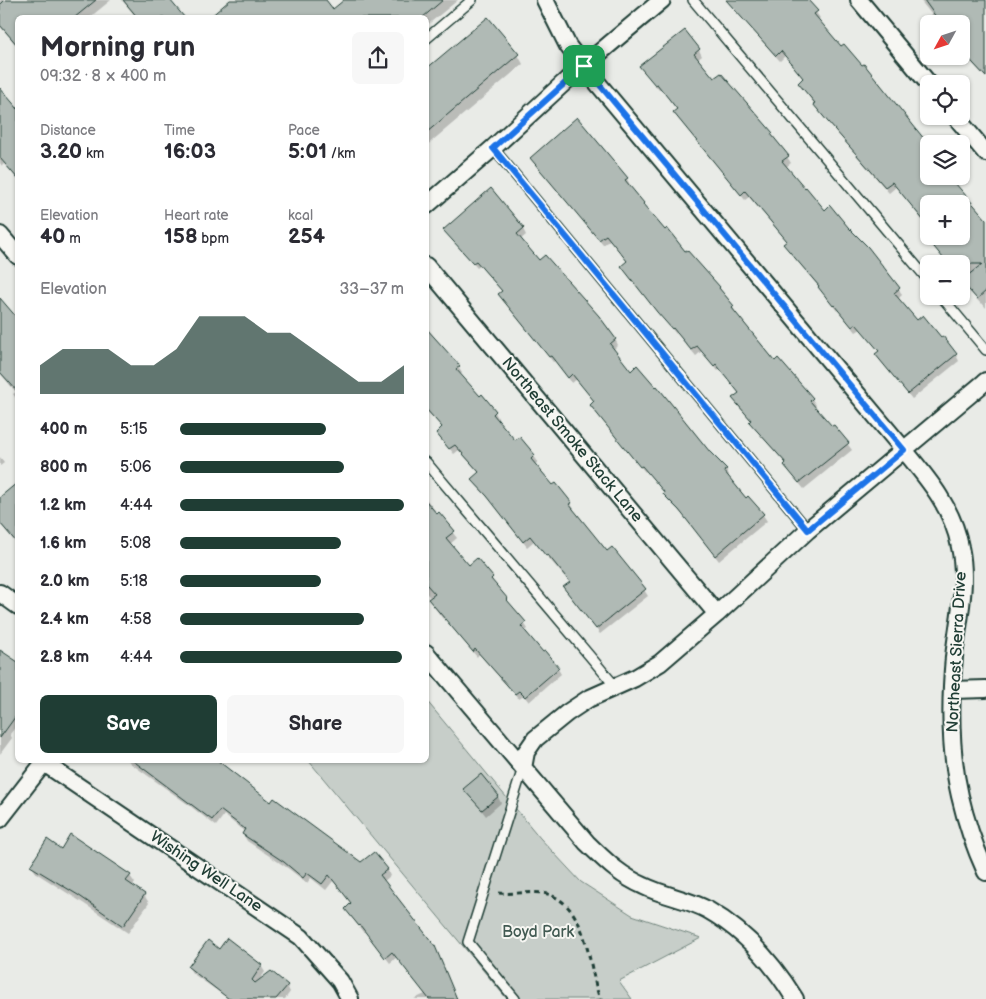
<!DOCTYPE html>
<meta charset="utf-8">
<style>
body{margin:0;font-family:"Balsamiq Sans",sans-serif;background:#f7f7f7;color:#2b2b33;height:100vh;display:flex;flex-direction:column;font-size:19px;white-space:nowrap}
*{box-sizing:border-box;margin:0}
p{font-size:16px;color:#7c7c81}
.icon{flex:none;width:28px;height:28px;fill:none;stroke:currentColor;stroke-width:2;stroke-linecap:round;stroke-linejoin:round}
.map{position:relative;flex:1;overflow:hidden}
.side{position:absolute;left:15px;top:15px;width:414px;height:748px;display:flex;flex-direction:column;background:#fff;border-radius:8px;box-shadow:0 1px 4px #0004}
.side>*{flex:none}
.needle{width:32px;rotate:230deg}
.controls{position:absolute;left:920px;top:15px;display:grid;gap:10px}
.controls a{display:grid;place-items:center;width:50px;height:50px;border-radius:8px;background:#fff;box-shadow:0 1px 4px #0004;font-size:25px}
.pin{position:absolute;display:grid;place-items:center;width:42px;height:42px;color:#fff;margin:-21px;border-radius:10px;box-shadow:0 2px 8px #0006}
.round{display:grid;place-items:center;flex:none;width:52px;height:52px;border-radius:8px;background:#f7f7f7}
.headline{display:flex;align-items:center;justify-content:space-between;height:85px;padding:0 25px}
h1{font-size:28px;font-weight:700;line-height:38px}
.figures{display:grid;grid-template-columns:repeat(3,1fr);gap:8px;height:85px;padding:5px 25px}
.figures div{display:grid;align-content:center}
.figures b{font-size:21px;font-weight:700}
.figures small{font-size:14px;font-weight:400}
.figures p{font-size:14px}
.chart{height:140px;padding:10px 25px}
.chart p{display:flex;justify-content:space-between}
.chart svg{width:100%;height:90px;margin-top:5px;fill:#1f3d34;opacity:.7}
.button{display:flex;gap:10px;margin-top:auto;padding:10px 25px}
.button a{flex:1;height:58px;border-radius:8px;background:#1f3d34;color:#fff;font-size:20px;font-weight:700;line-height:58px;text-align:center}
.button a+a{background:#f7f7f7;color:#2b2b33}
ul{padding:0 25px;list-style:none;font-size:16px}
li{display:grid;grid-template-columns:80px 60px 1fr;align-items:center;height:38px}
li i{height:12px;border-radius:6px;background:#1f3d34}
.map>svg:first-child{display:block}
.green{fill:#c7cec9;stroke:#73867e}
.shadow{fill:#0003}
.building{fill:#b0bab5;stroke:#1f3d34}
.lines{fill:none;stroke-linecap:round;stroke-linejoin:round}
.lane-casing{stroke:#1f3d34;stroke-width:12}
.street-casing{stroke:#1f3d34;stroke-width:20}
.path{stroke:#1f3d34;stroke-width:3;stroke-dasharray:5 4;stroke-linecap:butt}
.lane{stroke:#f6f6f2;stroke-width:9}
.street{stroke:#f6f6f2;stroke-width:16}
.route-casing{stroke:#fff;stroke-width:10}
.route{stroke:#1a73e8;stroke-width:6}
.labels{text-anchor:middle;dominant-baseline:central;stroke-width:4;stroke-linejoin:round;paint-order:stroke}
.street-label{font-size:16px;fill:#1f3d34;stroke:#f6f6f2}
.park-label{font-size:16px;fill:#415a52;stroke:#f6f6f2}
</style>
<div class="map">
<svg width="986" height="999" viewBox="0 0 986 999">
<rect width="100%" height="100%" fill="#e9ebe7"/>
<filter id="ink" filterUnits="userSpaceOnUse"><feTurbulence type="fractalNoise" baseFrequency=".02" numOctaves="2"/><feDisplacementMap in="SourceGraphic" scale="10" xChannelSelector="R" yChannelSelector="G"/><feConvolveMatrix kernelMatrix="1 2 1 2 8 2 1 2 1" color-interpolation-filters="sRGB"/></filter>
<g filter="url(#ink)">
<path class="green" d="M426 700 540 838 581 882 632 915 701 938 619 981 632 999H507L308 760H426Z"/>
<path class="shadow" d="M0 0H111L89 18H18V47L0 26Z
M122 0H169L182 18H137Z
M232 0H324L333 11 346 0H458L426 26V18H211Z
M726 0H807L820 18 817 20 929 176H947L986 221V308L982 303 981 304 961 282V264H947L927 237 929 235 961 236V204H929V228L896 187 889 193 833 128 803 89 800 83 804 79 785 56 780 61Z
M920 0H985L986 2V78L961 51V24H939Z
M699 50 702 56 697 60 714 80 721 75 772 134 791 163 786 167 825 211 847 227 867 248 899 289 902 295 898 299 917 322 941 339 942 338 956 355 959 361 912 399 880 360 877 355 880 352 861 329 856 332 838 310 837 311 819 287 788 250 785 244 788 242 749 197 745 200 678 118 677 110 661 89 659 90 641 67Z
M518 55 523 64 426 146V70Z
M0 90 18 111V179L4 164 2 166 0 163Z
M531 158 627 179 630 185 629 186 646 210 719 287 733 307 736 313 735 314 775 363 778 360 812 399 816 405 814 407 832 428 834 426 852 450 804 489 789 471 787 465 754 428 752 421 737 405 734 399 740 394 720 369 718 371 702 351 696 356 677 333 676 334 626 272 628 262 610 240 603 245Z
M523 229 526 235 520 240 539 262 615 339 618 345 613 350 631 372 726 469 729 475 727 477 746 500 748 498 763 515 767 521 719 561 684 516 668 500 665 493 646 471 645 472 595 411V402L577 379 572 383 555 361 553 362 503 300V292L480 266 477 268 444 230Z
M0 309 18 320V401L13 394 16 392 0 373Z
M427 328 458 367 462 373 460 375 495 412 498 418 496 420 515 442 519 439 534 456 538 462 534 465 553 487 570 503 574 509 573 510 607 553 644 590 648 596 600 634 564 588 570 583 534 541 527 547 492 502 476 485 472 479 479 473 459 450 454 454 437 433 443 428 426 410Z
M0 457 4 463 0 466Z
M18 484V545L0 524V499Z
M426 499 457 538 450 544 469 567 492 578 494 585 524 623 528 629 524 632 558 669 561 674 529 702 524 696 519 699 479 654 477 657 444 618 443 619 429 600 431 598 426 593Z
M0 657 18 664V724L10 734 12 738 0 754Z
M128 760H214L271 804 361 863 387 869 390 876 383 882 438 954 457 999H414L425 994 397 957 390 963 365 931 363 932 350 915 346 909 352 904 333 881 326 890 311 878 307 883 289 869 247 841 243 834 245 832 224 815 216 826 189 805 130 763Z
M465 789 498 797 501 803 486 816Z
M62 851 130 876 135 883 132 887 144 895 149 903 128 933 83 903 36 873 32 866Z
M227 940 261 966 265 972 258 982 287 986 290 992 285 999H229L192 973 189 967 219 951Z"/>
<path class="building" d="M5 0H96L74 18H18V46L0 25V5Z
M123 0H170L185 18H138Z
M230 0H326L333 9 344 0H443L422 18H209Z
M726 0H808L818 11 814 14 841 46 844 44 862 65 864 64 929 145V176H949L986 219V291L977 299 961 281 982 264H948L925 236H961V207L965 204H929V227L892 182 885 187 828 122 813 104 815 103 798 83 803 78 781 51 776 56Z
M924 0H986V77L961 50V24H941Z
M488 17 519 54 426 133V69Z
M685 30 700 49 694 54 714 78 721 73 773 133 771 134 789 156 782 161 805 188 806 187 825 210 830 205 848 227 868 247 900 288 894 293 917 320 923 315 941 337 943 336 957 354 908 394 875 354 879 351 856 324 852 327 834 305 833 306 818 287 819 286 783 244 787 241 745 191 741 195 673 112 677 109 657 84 655 85 639 66Z
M0 88 18 109V179L0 158Z
M577 117 628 178 625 180 644 203 643 204 665 230 667 228 685 251 687 250 720 287 719 288 734 306 732 308 753 334 775 361 778 358 813 398 810 401 832 426 834 425 849 443 799 483 784 465 786 463 749 422 751 420 732 398 739 393 716 364 714 366 697 346 691 350 673 328 672 329 657 312 621 266 627 261 606 235 599 240 530 158Z
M491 188 524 228 517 234 539 260 545 255 599 316 616 339 610 344 631 371 637 365 656 387 657 386 710 452 727 469 724 471 746 498 748 496 764 514 715 556 679 510 663 494 664 492 642 466 640 467 590 405 594 401 572 374 568 378 551 356 549 357 498 294 502 291 476 261 473 263 443 230Z
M0 298 18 319V392L0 372Z
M426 328 460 366 456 369 480 396 482 394 496 411 493 414 515 440 520 437 535 455 531 459 553 485 556 483 572 503 569 504 607 551 612 547 646 589 596 629 563 587 570 582 548 555 546 556 530 536 523 542 487 496 471 479 479 472 455 445 449 449 436 433 442 427 426 409Z
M18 482V544L0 523V497Z
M426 501 437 514 439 512 455 531 446 538 469 565 477 558 493 577 491 579 508 599 507 600 526 622 521 626 543 652 545 651 559 668 525 697 519 691 515 694 475 649 473 652 428 599 435 594 426 584Z
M0 650 18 662V713L0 738Z
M132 760H217L271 802 274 798 361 862 374 852 388 869 380 875 435 946 457 999H429L392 952 385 958 360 925 359 926 345 909 351 903 329 875 322 884 307 873 303 878 284 862 242 834 245 829 220 810 212 820Z
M481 774 499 796 482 810 463 789Z
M70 834 131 875 126 881 145 894 123 926 78 895 30 866 47 839 61 849Z
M227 938 262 965 252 980 255 983 271 971 288 985 276 999H229L188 967 208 940 219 949Z"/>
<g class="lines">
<defs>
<path id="lane" d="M693 0 929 281
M426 39 472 0
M493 148 808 530
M941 296 986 350
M426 462 615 686
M515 999 468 942 523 768"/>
<path id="street" d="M545 0 568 46 584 67 904 450C928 479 953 508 960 547 968 584 958 620 954 657 950 701 950 753 960 796 966 822 975 848 986 872
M859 0 929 84
M955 116 986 153
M426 206 493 148 567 80 662 0
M0 235 18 256
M426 266 717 614
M0 593 18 606
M426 653 587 843C606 861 619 875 644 886 664 896 688 899 708 910 745 931 773 963 795 999
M952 690 986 689
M44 763 301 937 340 981 350 999
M523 768 526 752 535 739 567 713 588 699 635 678 660 663 717 614 808 530 986 381
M0 819 46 760"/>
</defs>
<use href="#lane" class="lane-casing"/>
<use href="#street" class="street-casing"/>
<path class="path" d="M499 893C515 895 540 889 553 896 589 913 588 967 600 999"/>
<use href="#lane" class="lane"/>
<use href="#street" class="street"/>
</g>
</g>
<g class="lines" filter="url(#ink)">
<defs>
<path id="route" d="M584 66 904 450 808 530 493 148Z"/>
</defs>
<use href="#route" class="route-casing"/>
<use href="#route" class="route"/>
</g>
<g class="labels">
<g class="street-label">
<text transform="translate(572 440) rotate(50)">Northeast Smoke Stack Lane</text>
<text transform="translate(957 652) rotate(-87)">Northeast Sierra Drive</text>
<text transform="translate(206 872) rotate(34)">Wishing Well Lane</text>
</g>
<g class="park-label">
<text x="538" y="932">Boyd Park</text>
</g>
</g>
</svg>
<div class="controls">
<a><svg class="needle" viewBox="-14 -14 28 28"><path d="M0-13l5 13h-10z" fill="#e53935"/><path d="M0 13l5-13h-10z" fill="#7c7c81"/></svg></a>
<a><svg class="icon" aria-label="locate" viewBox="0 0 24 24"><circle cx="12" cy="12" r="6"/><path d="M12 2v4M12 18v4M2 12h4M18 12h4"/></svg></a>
<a><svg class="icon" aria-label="layers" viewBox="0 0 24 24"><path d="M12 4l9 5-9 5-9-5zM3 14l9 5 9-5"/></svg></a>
<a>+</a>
<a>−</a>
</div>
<div class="pin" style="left:584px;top:66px;background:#1e9e55"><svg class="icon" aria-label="arrive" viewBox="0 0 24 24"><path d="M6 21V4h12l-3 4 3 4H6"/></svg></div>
<section class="side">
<div class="headline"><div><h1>Morning run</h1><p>09:32 · 8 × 400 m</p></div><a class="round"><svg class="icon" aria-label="share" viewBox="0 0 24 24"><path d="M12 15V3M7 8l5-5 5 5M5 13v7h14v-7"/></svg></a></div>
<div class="figures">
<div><p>Distance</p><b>3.20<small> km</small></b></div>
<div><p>Time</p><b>16:03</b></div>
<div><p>Pace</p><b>5:01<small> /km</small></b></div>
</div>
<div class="figures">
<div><p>Elevation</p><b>40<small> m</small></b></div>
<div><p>Heart rate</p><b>158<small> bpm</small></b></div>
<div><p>kcal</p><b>254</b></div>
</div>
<div class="chart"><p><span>Elevation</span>33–37 m</p>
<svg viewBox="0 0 160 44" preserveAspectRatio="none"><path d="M0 44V30L10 22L20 22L30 22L40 30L50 30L60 22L70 6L80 6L90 6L100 14L110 14L120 22L130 30L140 38L150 38L160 30V44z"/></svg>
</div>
<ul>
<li><b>400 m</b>5:15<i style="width:65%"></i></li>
<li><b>800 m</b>5:06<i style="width:73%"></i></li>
<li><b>1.2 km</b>4:44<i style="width:100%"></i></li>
<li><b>1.6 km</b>5:08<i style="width:72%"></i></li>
<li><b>2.0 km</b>5:18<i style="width:63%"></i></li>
<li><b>2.4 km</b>4:58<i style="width:82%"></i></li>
<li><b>2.8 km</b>4:44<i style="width:99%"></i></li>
</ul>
<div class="button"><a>Save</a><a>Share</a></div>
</section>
</div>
